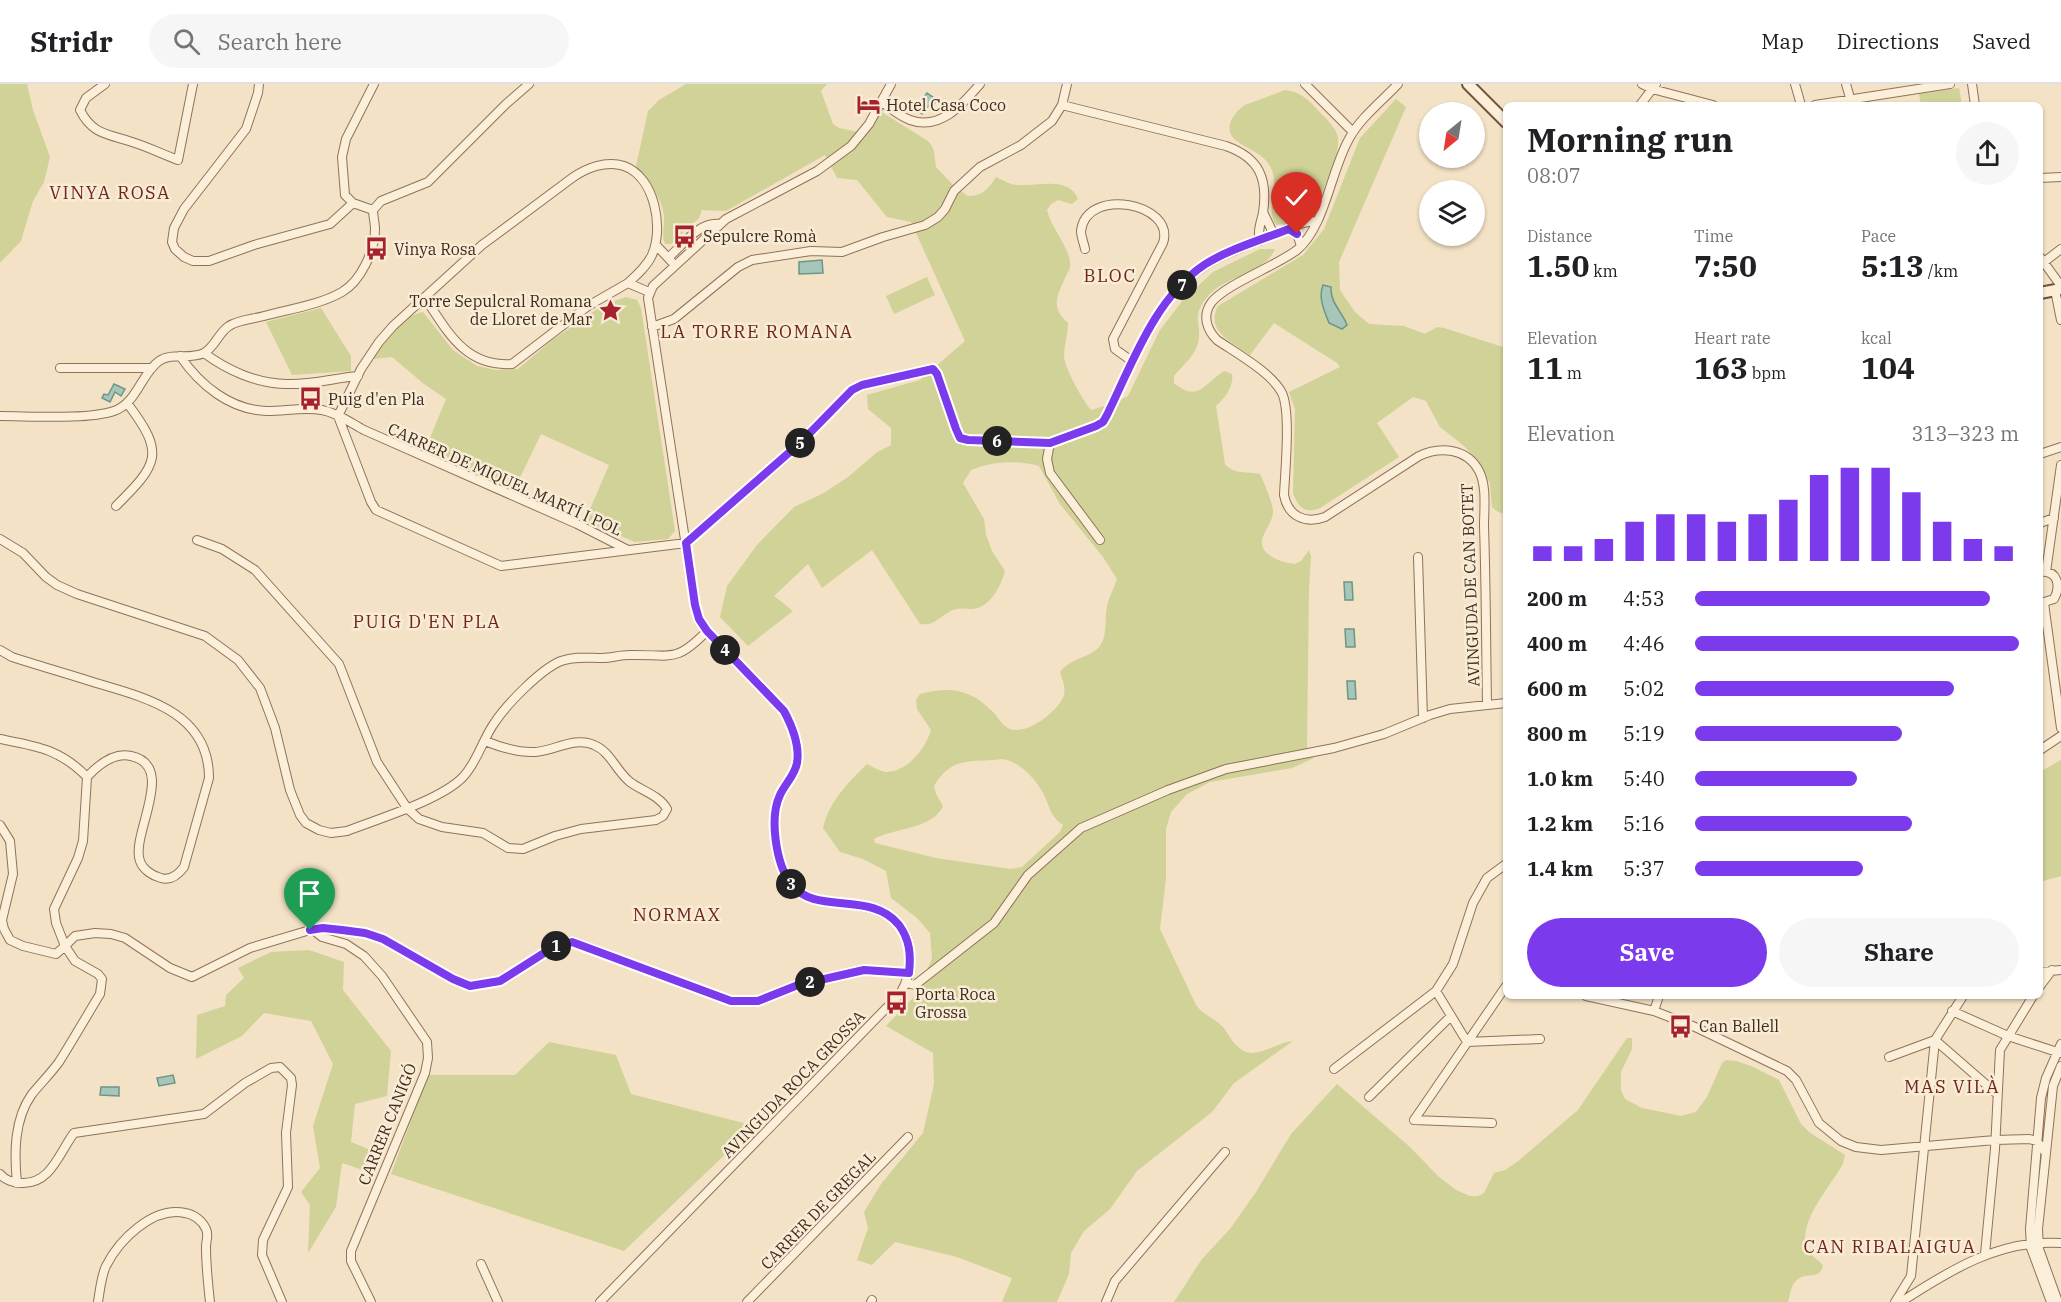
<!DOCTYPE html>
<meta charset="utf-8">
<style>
body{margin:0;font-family:"IBM Plex Serif",serif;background:#f6f6f6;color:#202124;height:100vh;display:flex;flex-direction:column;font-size:22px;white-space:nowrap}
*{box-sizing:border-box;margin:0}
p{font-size:20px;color:#757577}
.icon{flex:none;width:33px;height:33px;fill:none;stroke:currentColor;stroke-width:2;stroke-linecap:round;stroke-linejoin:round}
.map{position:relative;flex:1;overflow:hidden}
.sheet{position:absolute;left:1503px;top:18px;width:540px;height:897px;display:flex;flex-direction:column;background:#fff;border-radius:9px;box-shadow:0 2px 4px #0004}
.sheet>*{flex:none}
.needle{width:39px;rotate:210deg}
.controls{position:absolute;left:1419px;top:18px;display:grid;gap:12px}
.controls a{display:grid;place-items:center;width:66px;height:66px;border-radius:50%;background:#fff;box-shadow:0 2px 4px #0004;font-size:30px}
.pin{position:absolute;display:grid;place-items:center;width:51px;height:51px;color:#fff;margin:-62px -26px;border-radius:50% 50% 50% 0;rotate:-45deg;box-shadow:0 0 6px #0007}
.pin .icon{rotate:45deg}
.km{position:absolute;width:30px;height:30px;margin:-15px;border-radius:50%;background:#222;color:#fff;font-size:16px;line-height:30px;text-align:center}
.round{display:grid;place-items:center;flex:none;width:63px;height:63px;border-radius:32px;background:#f6f6f6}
.head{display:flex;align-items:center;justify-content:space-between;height:102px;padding:0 24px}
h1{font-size:33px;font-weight:800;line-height:45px}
.figures{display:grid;grid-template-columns:repeat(3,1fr);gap:9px;height:102px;padding:6px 24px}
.figures div{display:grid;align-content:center}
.figures b{font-size:30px;font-weight:800}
.figures small{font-size:16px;font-weight:400}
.figures p{font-size:16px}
.chart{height:168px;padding:12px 24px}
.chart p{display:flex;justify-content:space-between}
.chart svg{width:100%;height:108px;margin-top:6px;stroke:#7c3aed;stroke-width:6}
.button{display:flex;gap:12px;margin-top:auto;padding:12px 24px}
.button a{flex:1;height:69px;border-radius:36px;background:#7c3aed;color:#fff;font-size:24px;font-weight:800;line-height:69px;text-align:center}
.button a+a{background:#f6f6f6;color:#202124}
ul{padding:0 24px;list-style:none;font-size:20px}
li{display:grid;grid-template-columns:96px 72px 1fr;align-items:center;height:45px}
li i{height:15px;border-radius:8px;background:#7c3aed}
header{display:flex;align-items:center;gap:36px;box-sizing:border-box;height:84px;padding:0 30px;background:#fff;border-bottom:2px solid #e0e0e0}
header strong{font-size:28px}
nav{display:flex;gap:33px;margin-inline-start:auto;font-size:21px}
.search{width:420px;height:54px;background:#f6f6f6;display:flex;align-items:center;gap:15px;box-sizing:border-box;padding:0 21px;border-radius:33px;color:#757577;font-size:22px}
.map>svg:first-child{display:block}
.green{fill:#d0d297;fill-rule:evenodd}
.water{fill:#a7c6ba;stroke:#6d9588;stroke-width:1.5}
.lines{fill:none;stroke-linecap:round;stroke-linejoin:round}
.street-casing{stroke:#907259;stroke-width:10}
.secondary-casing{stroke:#72533c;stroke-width:14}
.street{stroke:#fcefda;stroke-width:8}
.secondary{stroke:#fcefda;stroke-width:10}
.route-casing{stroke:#fff;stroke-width:12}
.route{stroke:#7c3aed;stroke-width:8}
.labels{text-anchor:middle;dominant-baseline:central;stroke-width:5;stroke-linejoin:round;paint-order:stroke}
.poi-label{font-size:16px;fill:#3f2b1e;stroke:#f9ecd6;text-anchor:start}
.street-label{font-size:16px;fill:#3f2b1e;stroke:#f9ecd6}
.neighbourhood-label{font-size:18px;letter-spacing:1.5px;fill:#702519;stroke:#f9ecd6}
</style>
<header>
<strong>Stridr</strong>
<div class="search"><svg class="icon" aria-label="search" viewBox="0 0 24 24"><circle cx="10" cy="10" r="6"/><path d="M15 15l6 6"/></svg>Search here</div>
<nav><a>Map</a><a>Directions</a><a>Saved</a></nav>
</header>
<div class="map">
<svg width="2061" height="1218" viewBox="0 0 2061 1218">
<rect width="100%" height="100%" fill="#f3e2c5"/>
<path class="green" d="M0 0H27L33 26 50 73 44 98 33 117 21 157 0 179Z
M686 0H827L821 7 833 40 839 44 858 48 878 24 883 29 928 57C936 65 934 72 936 83L956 104 968 112C983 112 989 104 996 93 1003 96 1010 101 1018 101 1038 102 1069 92 1078 115L1072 120 1058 116 1051 120 1047 126C1051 144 1069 162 1070 179 1071 184 1068 188 1066 192 1057 212 1050 223 1068 239 1068 250 1064 261 1064 272 1064 283 1083 317 1091 326L1112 320 1128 312 1160 246 1183 216 1213 188 1260 165H1275C1263 192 1228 190 1209 211 1189 233 1203 239 1198 259 1195 272 1182 282 1174 292V299C1198 319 1204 300 1224 287L1232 290C1234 302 1225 314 1216 322L1225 380C1234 391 1247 387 1260 390 1264 398 1272 418 1273 426 1274 444 1248 458 1272 473 1280 477 1286 479 1295 480L1301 477 1309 466 1311 473 1309 503 1307 661 1308 668 1314 674 1292 684 1210 698 1187 710 1171 728 1166 745V795L1160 845 1196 921C1203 931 1213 933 1222 942 1227 947 1230 955 1236 961 1253 980 1273 959 1293 957L1234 999 1212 1028 1137 1087 1110 1125 1084 1147 1071 1169 1069 1190 1057 1218H1002L1012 1194 957 1173 895 1158 872 1181 857 1176 868 1144 864 1128 881 1100 923 1049 934 1000 933 969 886 942 914 913 932 875 930 849 917 834 891 814 886 787 863 775 840 768 823 744C830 716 848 699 867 680 873 683 879 687 885 688 907 689 926 664 931 646L917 625 916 616 920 610C950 602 970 605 992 627 997 632 1002 641 1008 644 1025 654 1060 626 1064 611 1066 603 1062 595 1060 588 1070 575 1084 575 1096 566 1109 556 1104 536 1107 522 1109 513 1114 504 1117 495L1103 473 1060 420 1039 382C1016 376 993 377 971 386L963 399 984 435 986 451 992 467 1005 487C1001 502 990 524 972 525 964 525 957 523 949 528 938 534 934 542 920 540L872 466 822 504 808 480 774 512 793 527 748 562 720 533 727 502 757 461 794 423 824 409 848 393 876 369 891 361V344L868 325 867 311 920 296 965 257 911 138 887 133 857 96 837 94 825 71 726 127 702 126 699 134 671 160H665C661 150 665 142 664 132 662 113 647 97 636 82L648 27 659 16ZM1002 675C1021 678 1037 696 1045 713 1050 725 1052 734 1063 741L1060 748 1022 783 1010 785 936 774 875 759 874 755C894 744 933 745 943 722L936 710 934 702C952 671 972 679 1002 675Z
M1959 4 1962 21H1921L1919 10Z
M1285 6C1298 7 1308 15 1316 24 1323 32 1333 40 1337 50 1344 69 1318 114 1311 133L1298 138 1276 141C1263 123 1284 102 1268 79 1260 66 1233 61 1230 48 1227 38 1237 26 1245 21Z
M1396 15 1406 23 1339 178 1340 206 1355 228 1369 240 1404 242 1425 250 1437 243 1444 244 1506 264V430L1498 428 1492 423 1490 400 1478 377 1463 361 1440 343 1426 317 1413 313 1377 339 1399 373 1320 424C1306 430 1298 424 1293 409L1295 325 1289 308 1340 283 1337 279 1274 239 1250 271C1232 258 1205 247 1218 222L1303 171 1324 145 1360 54Z
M927 193 935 211 894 230 886 212Z
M626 213 637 216 641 224 675 447 668 455 635 458 585 437 609 381 541 350 514 406 425 366 446 315 424 300 392 273 374 275C385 257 401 232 423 228L453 266 477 282 496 286 518 285 551 257 603 221Z
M321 224 351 272V287L292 291 266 238Z
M2061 676V792L2040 798V688Z
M309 866 344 878 343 906 391 967 387 1012 355 1020 351 1058 373 1067 366 1087 342 1079 336 1123 308 1169 310 1121 301 1108 320 1084 313 1042 333 980 311 937 264 929 242 952 196 975 197 931 225 922 226 911 244 894 238 884 271 868Z
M1627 954H1632V965L1621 988V1006L1625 1015 1642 1024 1681 1032 1696 1028 1707 1013 1722 979 1726 976 1736 977 1751 982 1779 996 1801 1040 1809 1048 1845 1071 1843 1080C1830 1103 1797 1138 1807 1165 1811 1173 1819 1175 1823 1182 1819 1196 1807 1188 1798 1195 1791 1200 1790 1210 1788 1218H1174L1202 1175 1230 1145 1256 1108 1291 1050 1337 1000 1410 1063 1438 1092 1456 1106 1470 1112H1478L1484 1109 1494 1089 1505 1086 1517 1078 1578 1026Z
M549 958 616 971 631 1010 755 1042 624 1167 391 1090 428 991H515Z"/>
<path class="water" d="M927 9 937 16 932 23 929 21 922 30 915 25Z
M822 176 823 189 799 190V178Z
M1323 201 1331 203C1330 219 1342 227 1347 241L1342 245 1329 239C1324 226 1318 214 1323 201Z
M114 300 125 305 121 312 115 308 110 318 102 314 104 310 108 311Z
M1344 498H1352L1353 516H1345Z
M1345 545H1354L1355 563H1346Z
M1347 597H1355L1356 615H1348Z
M173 991 175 999 159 1002 157 994Z
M101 1003H119V1012L100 1011Z"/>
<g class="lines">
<defs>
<path id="street" d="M105 0 86 14 80 26C92 50 107 50 129 57 146 62 162 70 178 76L193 0
M259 0 258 9 246 45 184 125 174 144 172 158 175 165 184 173 193 177H209L254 161 330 140 353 119
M1305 0 1353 48
M1398 0C1382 17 1360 34 1349 55 1331 86 1325 143 1297 166 1276 182 1224 201 1211 219 1202 232 1207 246 1217 256 1236 269 1272 289 1282 309 1291 328 1285 388 1284 411 1288 433 1306 440 1325 433L1419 372C1440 362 1467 364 1479 387 1487 402 1484 425 1484 442 1486 501 1486 561 1487 620
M1642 0 1652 5 1713 21
M1795 0 1801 21
M1846 0 1850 14
M1972 0 1975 21
M882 18C890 24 899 32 910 36 940 47 962 21 980 0
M1062 21 1226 62C1260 74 1268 95 1263 129 1261 138 1257 147 1260 157
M1640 21 1656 0
M1815 21 1950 0
M2040 94 2061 93
M373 126 381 117 428 98 506 20 529 0
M373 126 353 119 345 111 342 73 346 55 374 0
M1263 128 1274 151
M1289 145 1297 150 1301 162
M656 161 671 177
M1085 165C1084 159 1081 153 1081 147 1086 102 1176 119 1163 159L1113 255 1115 265 1133 278
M2040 173 2061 202
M668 174C683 161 699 137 720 140
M2044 178 2061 165
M628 199C637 191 647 182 652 171 664 144 655 93 624 82 606 76 586 84 572 94L482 161 393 242 379 258 361 285 338 332 371 418 376 426 501 482 686 459
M2055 206 2061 236
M425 214C448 248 465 283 512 280L588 222 628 199 649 208
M652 243 674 235 738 183 752 176 811 167 842 168 883 153 925 141 938 133 945 125 954 107 980 83 1021 61 1052 37 1062 21 1067 0
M204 269C227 286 257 300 287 300 310 301 335 294 358 292
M180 272C200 301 230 326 267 327 285 327 304 323 322 326 338 329 351 339 364 346L577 440 628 466
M60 284H152
M0 332C30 332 87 336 114 327 137 319 141 290 159 277 172 268 190 276 204 269 215 263 219 248 229 242 238 236 253 235 264 232 290 225 319 221 342 208 361 197 375 166 375 145 375 139 373 132 373 126
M1050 359 1047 375 1050 389 1100 456
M2040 370 2061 363
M116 422C158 380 166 370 127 319
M2040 439 2054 434
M0 455 23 469 46 493 57 501 77 510 205 552 238 576 260 604 275 644 290 706 300 731 306 739 319 746 331 749 347 747C378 735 441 716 463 693 478 677 482 656 495 638 507 620 541 585 561 577 575 572 588 574 602 574 611 574 620 571 629 571 671 570 675 580 707 547
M197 456 222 465 255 486 339 580 377 678 407 724 419 735 442 743 483 749 508 764 523 765 555 752 581 745 656 736 663 732 667 725C659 711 642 707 630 698 616 687 611 668 594 661 575 652 554 667 535 668 518 669 500 663 485 657
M686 459 800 359 852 306 862 301 933 285 937 290 956 345 960 354 968 356 1050 359 1096 342 1103 338 1107 331C1132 280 1154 216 1203 183 1219 171 1242 164 1261 156 1279 149 1297 138 1316 137
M1418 473 1423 634
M2040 488C2058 486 2061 502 2054 515L2041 519
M2046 488 2061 381
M2044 519 2061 644
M0 566 12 573C40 582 68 590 96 599 147 614 209 629 209 694L184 783C178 791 171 797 161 794 153 792 143 786 140 777 130 751 178 682 131 672 113 668 98 681 87 693
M0 655C36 662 60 665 87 693L83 757 78 774 54 825 56 839 65 862 56 870 23 862 10 856 4 845 2 836 13 790 10 757 0 741
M2040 666 2061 652
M312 845 322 853 346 860 364 872 382 892 427 958 428 974 425 989 351 1167V1177L371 1218
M2040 888 2061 886
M907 899 915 901 994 839 1028 791 1081 744 1168 706 1226 685 1334 664 1384 650 1430 631 1450 625 1506 619
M2040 902 2052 886
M1436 907 1467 958 1540 955
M1586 912 1654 927 1695 943 1787 987 1796 996 1819 1039 1841 1057 1856 1063 1881 1066 1995 1056 2029 1055 2037 1057 2045 1068
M1654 927 1659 912
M1952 927 2008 952 2060 969
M1935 956 1997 1010
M1889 973 1935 956 1963 912
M1334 985 1436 907 1453 880 1473 819 1487 794 1506 780
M1369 1013 1451 932
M1414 1036 1506 902
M1414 1036 1492 1039
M0 1090C5 1096 14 1099 22 1099 51 1100 59 1069 74 1049L204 1030 245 999 271 984 280 983 291 994 292 1001 286 1049 288 1103 263 1156 262 1171 282 1218
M17 1099C14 1069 14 1035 32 1010 41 999 51 989 59 978 73 956 86 933 100 910L102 895 98 890 75 877 65 862 75 852 95 849 111 850 125 854 170 884 192 893 250 864 310 846 323 844 365 849 383 855 453 895 470 902 500 897 552 864 572 857 731 917H758L798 901 864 886 909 889
M1985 1170 1995 1065 2000 966 2033 912
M481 1180 498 1218
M98 1218C100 1206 101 1193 106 1182 119 1156 153 1122 185 1129 193 1130 202 1136 206 1145 209 1151 206 1156 206 1163 206 1181 208 1200 210 1218
M600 1218 900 910C909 895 912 878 909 861 907 851 901 841 892 835 862 811 812 828 791 800 775 780 770 734 780 711 785 700 795 691 797 679 800 661 792 642 784 627L707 547 699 535 695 521 648 214 653 202 726 135 817 87 851 62 869 40 891 0
M747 1218 908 1053
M871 1218 872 1216
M1106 1218 1115 1197 1225 1068
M1895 1218 1911 1192 1935 956
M1901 1218C1950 1186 2000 1155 2061 1159
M2051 1218 2031 1164 2030 1145 2041 1014 2046 994 2061 960
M2058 1218 2039 1165 2038 1145 2053 1002 2061 982"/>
<path id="secondary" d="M1468 0 1506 38
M2040 209 2061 205"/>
</defs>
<use href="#street" class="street-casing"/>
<use href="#secondary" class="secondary-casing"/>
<use href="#street" class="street"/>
<use href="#secondary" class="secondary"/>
</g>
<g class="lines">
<defs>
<path id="route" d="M310 846 323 844 342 846 365 849 383 855 453 895 470 902 500 897 552 864 572 858 731 917H758L798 901 864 886 909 889C911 871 910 856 899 841 871 806 815 832 791 800 776 780 769 734 780 711 785 700 795 691 797 679 800 661 792 642 784 627L707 547 699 535 695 521 686 459 800 359 852 306 862 301 933 285 937 290 956 345 960 354 968 356 1050 359 1096 342 1103 338 1107 331C1132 280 1155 214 1204 181 1227 166 1263 155 1289 145L1297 150"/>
</defs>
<use href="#route" class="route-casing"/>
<use href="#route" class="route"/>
</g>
<defs>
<symbol id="hotel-bare" viewBox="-9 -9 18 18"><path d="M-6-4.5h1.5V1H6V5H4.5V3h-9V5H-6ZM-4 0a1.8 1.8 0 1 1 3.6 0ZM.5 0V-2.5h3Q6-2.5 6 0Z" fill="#a5222d" stroke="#f9ecd6" stroke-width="2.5" paint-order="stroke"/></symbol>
<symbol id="bus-bare" viewBox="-9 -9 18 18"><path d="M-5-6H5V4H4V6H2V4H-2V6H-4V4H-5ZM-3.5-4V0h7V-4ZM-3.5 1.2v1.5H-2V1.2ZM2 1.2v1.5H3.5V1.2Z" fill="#a5222d" stroke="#f9ecd6" stroke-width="2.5" paint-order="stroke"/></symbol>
<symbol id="sight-bare" viewBox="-9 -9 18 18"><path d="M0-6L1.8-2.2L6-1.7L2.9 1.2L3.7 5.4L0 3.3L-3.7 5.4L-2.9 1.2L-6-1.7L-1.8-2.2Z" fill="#a5222d" stroke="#f9ecd6" stroke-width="2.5" paint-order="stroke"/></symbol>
</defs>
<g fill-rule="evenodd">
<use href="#hotel-bare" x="852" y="4" width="33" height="33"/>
<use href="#bus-bare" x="668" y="136" width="33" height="33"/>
<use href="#bus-bare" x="360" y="148" width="33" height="33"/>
<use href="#sight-bare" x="594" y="210" width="33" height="33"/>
<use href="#bus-bare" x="294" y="298" width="33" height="33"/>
<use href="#bus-bare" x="880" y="902" width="33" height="33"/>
<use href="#bus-bare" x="1664" y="926" width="33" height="33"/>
</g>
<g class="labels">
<g class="poi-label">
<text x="886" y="21">Hotel Casa Coco</text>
<text x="703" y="152">Sepulcre Romà</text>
<text x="394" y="165">Vinya Rosa</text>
<text x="592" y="217" text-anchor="end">Torre Sepulcral Romana<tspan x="592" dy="18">de Lloret de Mar</tspan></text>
<text x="328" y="315">Puig d'en Pla</text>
<text x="915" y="910">Porta Roca<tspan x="915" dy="18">Grossa</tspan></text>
<text x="1699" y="942">Can Ballell</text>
</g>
<g class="street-label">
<text transform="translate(505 395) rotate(24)">CARRER DE MIQUEL MARTÍ I POL</text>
<text transform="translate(1470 501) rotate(-92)">AVINGUDA DE CAN BOTET</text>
<text transform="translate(793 1000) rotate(-46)">AVINGUDA ROCA GROSSA</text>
<text transform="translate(387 1040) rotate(-68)">CARRER CANIGÓ</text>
<text transform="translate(818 1126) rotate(-46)">CARRER DE GREGAL</text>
</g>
<g class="neighbourhood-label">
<text x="110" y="108">VINYA ROSA</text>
<text x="1110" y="191">BLOC</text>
<text x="757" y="247">LA TORRE ROMANA</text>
<text x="427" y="537">PUIG D'EN PLA</text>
<text x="677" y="830">NORMAX</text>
<text x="1952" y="1002">MAS VILÀ</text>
<text x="1890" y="1162">CAN RIBALAIGUA</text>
</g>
</g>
</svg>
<div class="controls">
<a><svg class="needle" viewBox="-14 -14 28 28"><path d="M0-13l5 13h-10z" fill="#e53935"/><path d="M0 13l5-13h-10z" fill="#757577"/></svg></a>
<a><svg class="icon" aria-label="layers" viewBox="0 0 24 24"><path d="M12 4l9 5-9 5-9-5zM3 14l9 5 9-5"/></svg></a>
</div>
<div class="pin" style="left:310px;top:846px;background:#1e9e55"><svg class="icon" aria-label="arrive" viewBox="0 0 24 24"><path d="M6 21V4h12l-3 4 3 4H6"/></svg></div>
<div class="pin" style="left:1297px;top:150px;background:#d93025"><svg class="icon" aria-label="check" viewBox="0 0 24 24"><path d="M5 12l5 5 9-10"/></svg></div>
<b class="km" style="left:556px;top:862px">1</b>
<b class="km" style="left:810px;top:898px">2</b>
<b class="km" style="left:791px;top:800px">3</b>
<b class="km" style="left:725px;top:566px">4</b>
<b class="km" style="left:800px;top:359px">5</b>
<b class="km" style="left:997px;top:357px">6</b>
<b class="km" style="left:1182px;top:201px">7</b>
<section class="sheet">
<div class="head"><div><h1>Morning run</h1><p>08:07</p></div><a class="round"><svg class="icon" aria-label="share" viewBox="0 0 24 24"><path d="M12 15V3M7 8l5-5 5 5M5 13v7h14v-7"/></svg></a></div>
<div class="figures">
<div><p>Distance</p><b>1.50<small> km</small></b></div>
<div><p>Time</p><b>7:50</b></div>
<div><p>Pace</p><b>5:13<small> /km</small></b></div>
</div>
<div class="figures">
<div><p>Elevation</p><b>11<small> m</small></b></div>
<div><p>Heart rate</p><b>163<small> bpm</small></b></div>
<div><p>kcal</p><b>104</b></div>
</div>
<div class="chart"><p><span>Elevation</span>313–323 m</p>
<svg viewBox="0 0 160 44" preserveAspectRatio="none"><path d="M5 44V38M15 44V38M25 44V35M35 44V28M45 44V25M55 44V25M65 44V28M75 44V25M85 44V19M95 44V9M105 44V6M115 44V6M125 44V16M135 44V28M145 44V35M155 44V38"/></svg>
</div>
<ul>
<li><b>200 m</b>4:53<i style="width:91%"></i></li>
<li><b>400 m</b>4:46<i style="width:100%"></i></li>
<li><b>600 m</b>5:02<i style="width:80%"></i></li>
<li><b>800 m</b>5:19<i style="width:64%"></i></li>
<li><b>1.0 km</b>5:40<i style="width:50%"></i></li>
<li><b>1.2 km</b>5:16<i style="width:67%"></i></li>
<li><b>1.4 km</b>5:37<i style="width:52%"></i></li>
</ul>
<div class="button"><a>Save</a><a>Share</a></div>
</section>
</div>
